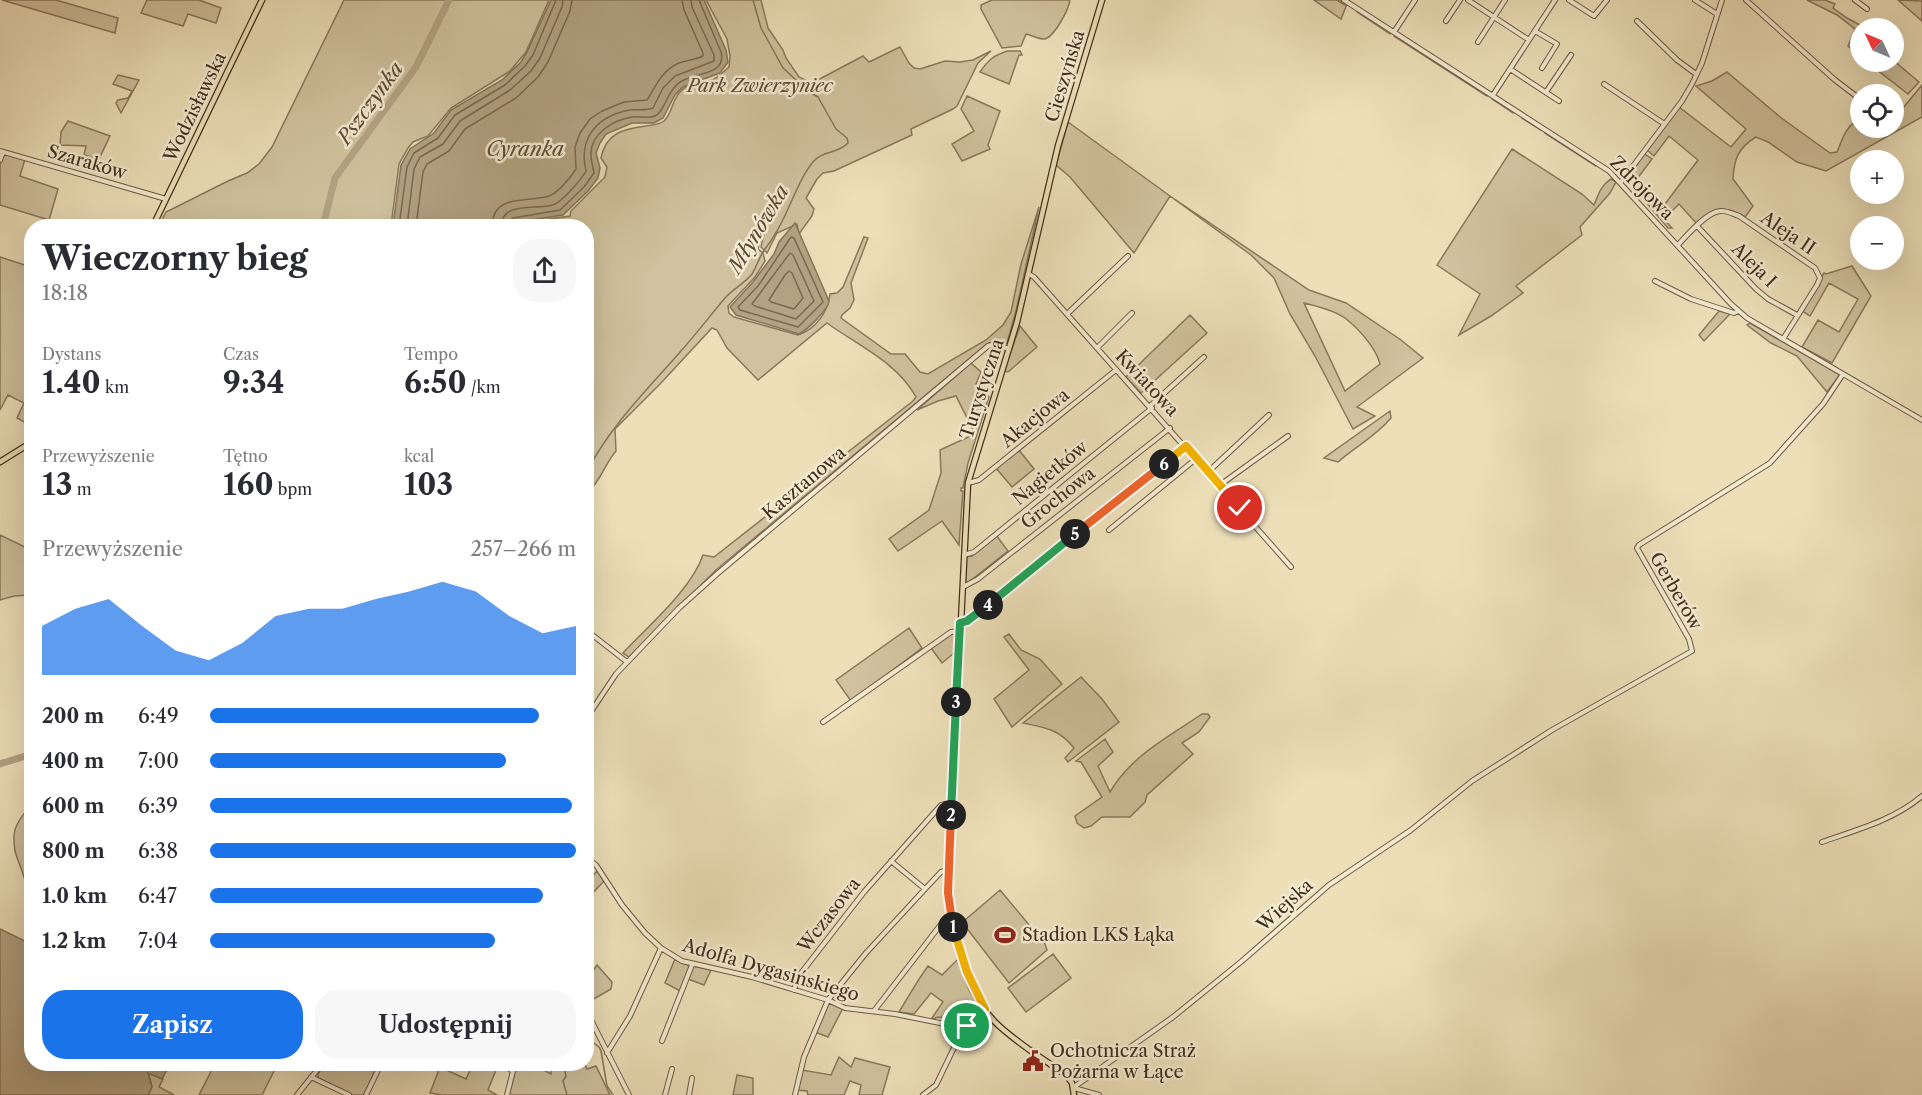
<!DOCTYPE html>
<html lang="pl">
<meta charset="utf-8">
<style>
body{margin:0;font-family:"Libre Caslon Text",serif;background:#f7f7f7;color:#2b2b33;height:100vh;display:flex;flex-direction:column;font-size:22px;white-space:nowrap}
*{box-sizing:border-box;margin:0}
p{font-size:20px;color:#7c7c81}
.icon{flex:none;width:33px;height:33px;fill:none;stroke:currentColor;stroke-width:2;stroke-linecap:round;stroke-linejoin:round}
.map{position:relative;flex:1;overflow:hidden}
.side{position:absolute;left:24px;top:219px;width:570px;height:852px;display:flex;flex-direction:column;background:#fff;border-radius:24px;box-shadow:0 6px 24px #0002}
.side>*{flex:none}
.needle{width:39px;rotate:314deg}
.tools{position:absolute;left:1850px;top:18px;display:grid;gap:12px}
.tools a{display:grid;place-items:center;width:54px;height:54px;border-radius:50%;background:#fff;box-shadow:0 6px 24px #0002;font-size:30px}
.pin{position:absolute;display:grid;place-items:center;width:51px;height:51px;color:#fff;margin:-26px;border:3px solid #fff;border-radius:50%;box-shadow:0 2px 6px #0007}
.km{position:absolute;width:30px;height:30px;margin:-15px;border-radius:50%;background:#222;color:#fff;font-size:16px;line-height:30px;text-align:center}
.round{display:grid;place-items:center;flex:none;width:63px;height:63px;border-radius:24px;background:#f7f7f7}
.head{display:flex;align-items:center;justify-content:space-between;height:102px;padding:0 18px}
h1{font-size:33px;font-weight:700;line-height:45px}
.stats{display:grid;grid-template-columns:repeat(3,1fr);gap:9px;height:102px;padding:6px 18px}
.stats div{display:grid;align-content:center}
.stats b{font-size:30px;font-weight:700}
.stats small{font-size:16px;font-weight:400}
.stats p{font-size:16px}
.chart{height:168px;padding:12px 18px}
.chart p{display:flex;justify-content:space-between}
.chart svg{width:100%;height:108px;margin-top:6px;fill:#1a73e8;opacity:.7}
.primary-button{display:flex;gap:12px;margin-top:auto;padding:12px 18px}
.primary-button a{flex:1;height:69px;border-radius:24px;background:#1a73e8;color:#fff;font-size:24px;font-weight:700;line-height:69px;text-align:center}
.primary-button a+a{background:#f7f7f7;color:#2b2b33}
ul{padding:0 18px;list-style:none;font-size:20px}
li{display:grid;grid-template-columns:96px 72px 1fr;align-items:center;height:45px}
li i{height:15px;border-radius:8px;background:#1a73e8}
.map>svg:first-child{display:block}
.green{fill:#d0c29e;stroke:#8a785c;stroke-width:1.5;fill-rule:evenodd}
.water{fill:#b3a383;stroke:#867459;stroke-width:1.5}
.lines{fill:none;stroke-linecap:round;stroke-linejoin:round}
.shore{stroke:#7b684f;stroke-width:1.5}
.stream{stroke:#867459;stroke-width:1.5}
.river{stroke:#b3a383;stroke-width:7}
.minor-casing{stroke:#6e5a42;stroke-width:6}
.major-casing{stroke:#432d1b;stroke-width:7}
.minor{stroke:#f3ebd2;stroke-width:4}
.major{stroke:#ede0b9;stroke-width:4.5}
.split-1-casing{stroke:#fff;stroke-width:12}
.split-2-casing{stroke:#fff;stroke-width:12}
.split-3-casing{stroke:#fff;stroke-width:12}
.split-4-casing{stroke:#fff;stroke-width:12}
.split-5-casing{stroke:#fff;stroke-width:12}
.split-6-casing{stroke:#fff;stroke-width:12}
.split-7-casing{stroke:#fff;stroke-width:12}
.split-1{stroke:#f5b400;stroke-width:8}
.split-2{stroke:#f0652b;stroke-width:8}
.split-3{stroke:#22a559;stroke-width:8}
.split-4{stroke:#22a559;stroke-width:8}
.split-5{stroke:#22a559;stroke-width:8}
.split-6{stroke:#f0652b;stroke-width:8}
.split-7{stroke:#f5b400;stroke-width:8}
.labels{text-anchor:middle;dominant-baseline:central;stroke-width:5;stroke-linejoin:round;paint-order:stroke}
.street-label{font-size:18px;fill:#432d1b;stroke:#f3ebd2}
.park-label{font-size:18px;font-style:italic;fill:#5f4b35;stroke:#f3ebd2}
.poi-label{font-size:18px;fill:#432d1b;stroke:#f3ebd2;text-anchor:start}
.water-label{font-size:20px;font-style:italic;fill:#5f4a35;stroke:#f3ebd2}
</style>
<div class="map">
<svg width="1922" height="1095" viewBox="0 0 1922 1095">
<rect width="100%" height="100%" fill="#ede0b9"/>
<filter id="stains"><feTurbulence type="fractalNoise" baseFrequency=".00333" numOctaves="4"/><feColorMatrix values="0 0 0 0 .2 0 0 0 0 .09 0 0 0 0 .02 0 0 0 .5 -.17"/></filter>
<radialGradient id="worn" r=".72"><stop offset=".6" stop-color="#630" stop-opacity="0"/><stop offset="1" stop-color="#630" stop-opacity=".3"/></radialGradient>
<path class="green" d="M2 0H56L118 18 115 33Z
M147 0H199L221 8 216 23 188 14 183 26 141 13Z
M344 0H549L526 52 510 71 451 108 428 136 413 142 408 148 399 164 391 226H159L166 212 228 181 247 173 259 164 272 147Z
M706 0H761L768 28 783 50 786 58 799 77 809 82 816 81 863 56 869 62 900 47 909 63 914 68 920 69 945 61 960 62 973 60 991 51 978 63 957 106 953 109 911 129 912 135 834 171 823 173 817 179 806 198 814 209 812 216 799 234 797 224 777 233 767 253 761 247 764 234 763 227 758 249 763 253 765 261 755 277 728 306 729 313 734 317 798 335C816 329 828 312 830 294L837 293 843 287 864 237 868 238 851 283 854 300 850 308 842 315 841 318 891 354H905L920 372 928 374 986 340 1003 325 1011 312 1021 264 1039 207 1016 311 1007 343 996 340 987 344 716 570 629 657 623 653C648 626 691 590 703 555L714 557 913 401 916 397C897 362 857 345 827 323L758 380 727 348 717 330 712 328 661 383 615 429 616 451C604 465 601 481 587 493L586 387C593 375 588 367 586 355V226H508L515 224 570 216 571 211 605 177 607 167 601 158C606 133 623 129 646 126 652 125 659 125 664 121 673 113 672 97 683 89 691 83 701 84 710 81 717 79 723 72 729 67L730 56 727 39Z
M992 0H1070C1069 9 1054 38 1044 39 1039 39 1031 35 1026 34L1021 46 1002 48 981 9V5Z
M1314 0H1340L1347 4 1341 19Z
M1807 0H1825L1835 4 1833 8 1847 18 1860 25 1858 30 1860 32V56L1848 46 1855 29 1837 15Z
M1898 0 1922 1V21Z
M1008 51H1020L1022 55H1019L1009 84 980 72C988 60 994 55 1008 51Z
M1893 60 1919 82 1908 94 1867 62Z
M1727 72 1780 117 1830 153 1837 152C1842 141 1845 127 1857 121L1851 116 1860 101V128H1893V120L1922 85V117L1826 171 1797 162 1768 142 1756 137C1738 148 1734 159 1733 179L1753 206 1745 217C1725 204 1713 209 1697 224L1679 204 1664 219 1672 228H1668L1628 181 1643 153 1652 159 1637 179 1662 208 1698 160 1669 136 1654 156 1647 150 1679 107 1731 147 1746 129 1696 86 1712 81Z
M118 75 139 80 121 113 116 103 118 100 128 98 132 91 113 84Z
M967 96 1000 111 988 145 990 149 962 161 952 144 974 131 961 109Z
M68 121 110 136 99 159 84 155 86 146 60 145 61 132Z
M1068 122 1170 196 1309 290 1346 303 1401 340 1423 358 1357 407 1375 416 1353 429 1315 356 1290 314 1274 278 1251 255 1170 196 1134 253 1070 177 1056 165ZM1304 303C1317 306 1333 310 1345 318 1359 329 1376 348 1380 364L1345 391Z
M1512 149 1582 194 1594 205C1599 194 1600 186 1611 179L1616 182 1610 193 1580 227 1582 235 1516 286 1523 293 1491 316 1459 335 1480 294 1437 265Z
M4 153 25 159 20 176 58 189 49 220 0 205V165Z
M0 257 31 267V426L17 418 24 403 8 395 0 410Z
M1852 266 1871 296 1832 363 1802 347 1818 320 1839 332 1858 299 1829 283 1810 316 1802 311 1824 273 1826 274Z
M1719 311 1730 314 1704 341 1699 335Z
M1190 315 1207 333 1141 393 1126 377Z
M1750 323 1840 375 1827 392 1797 356 1771 343 1747 325Z
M1020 326 1037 347 1008 372 1004 371Z
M971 363 981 372 976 384 989 397 968 463 963 488H961V491H963L959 545 942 521 898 551 889 539 929 510 941 473 940 450 975 434 956 396 938 401 917 410Z
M1390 411 1391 418C1374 438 1357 445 1338 462L1324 458Z
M1019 450 1034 469 1012 487 996 468Z
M0 535 31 550V595L14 596 0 600Z
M996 535 1008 551 965 585 966 557 972 556Z
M909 628 922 648 851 701 836 680Z
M955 632 954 653 942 663 931 648Z
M1009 634 1021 650 1040 659 1062 684 1012 727 994 699 1029 670 1004 637Z
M1081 677 1102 699 1119 722 1068 762 1065 758 1074 748C1059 729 1046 728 1023 723Z
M1202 714H1208L1210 717 1199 732 1182 743 1193 754 1147 795 1145 802 1130 817H1102L1091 826 1084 828 1077 823 1075 816 1102 797 1081 762 1076 761 1105 739 1113 752 1098 766 1110 792C1131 756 1168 737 1202 714Z
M31 803V904C25 899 27 895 26 887 25 874 18 863 15 851 14 844 13 833 16 827 19 819 27 811 31 803Z
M598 870 605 880 587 899V883Z
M1000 890 1045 944 1047 950 1009 983 965 926V920Z
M1053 954 1071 978 1026 1012 1008 988Z
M675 959 690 966 680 991 665 983Z
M958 959 969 990 980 1009 975 1016 972 1015 963 1021 938 1017 933 1019 932 1018 943 1002 931 993 914 1014 899 1012C909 996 917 981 928 966L942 975Z
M597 965 612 982 611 989 587 1003V980Z
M693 966 711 970 704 985 688 979Z
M829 1003 843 1008 828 1037 815 1032Z
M839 1057 851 1067 855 1058 890 1067 882 1095H859L861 1085 850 1081 844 1095H808L807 1091 798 1090 802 1070 831 1075Z
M215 1064H274L277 1065 262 1095H199Z
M325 1064H378L364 1095H352L318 1078V1074Z
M473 1064H496L498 1065 488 1090 497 1095H442L430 1093 440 1067 466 1079Z
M521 1064H532L551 1074 550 1064H585L587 1069 596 1066 610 1095H509L515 1071Z
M148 1072 163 1079 159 1087 174 1095H148L152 1087Z
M737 1075 753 1078V1095H733Z"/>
<path class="water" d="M551 0H704L726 50 728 62 720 73 683 87 675 95 663 118 654 123H632L606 134 600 143 596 153 600 168 598 178 588 191 563 215 531 220 508 226H393L401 165 410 149 434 133 451 110 502 80 521 62 527 52Z
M795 223 829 301C828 310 807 330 799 334L736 315 730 307 753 282 774 254 779 242Z
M0 929 31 944 32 1064H170L162 1079 148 1073 152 1087 148 1095H0Z"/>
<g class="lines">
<path class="shore" d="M399 226 407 167 414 153 438 138 455 115 505 85 525 66 533 55 556 0
M407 226 414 169 420 157 443 144 460 121 510 90 531 71 540 58 562 7 563 0
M416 226 423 172 427 164 449 151 465 129 516 98 538 77 548 62 570 11 572 0
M492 226C493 193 527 203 549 196 558 193 571 177 576 169L575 147 580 133 590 119 602 111 624 102 647 100C656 86 661 71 679 63 687 60 695 60 703 56V53L684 10 682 0
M501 226C502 201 536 210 553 205 562 202 581 180 586 171 578 138 597 116 630 110 638 109 646 111 653 108L663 88 675 76 714 61V55L692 7 691 0
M508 226 509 221 513 218 560 210 584 187 594 173C593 167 591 161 591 155 590 134 613 120 632 117 639 116 648 119 655 116 665 112 667 89 682 81 695 73 727 75 721 52L699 0
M791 237 794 238 823 302 798 327 740 310 738 307 758 286Z
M790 253 793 255 814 301 796 319 755 306 752 304Z
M789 271 792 273 803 298 794 309 771 302 769 300 785 275Z"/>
<path class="stream" d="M1337 0 1345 5
M1357 12 1390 34
M1394 36 1487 96
M1492 99 1513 113
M1522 118 1541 130
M1545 133 1596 166
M586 473C610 426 647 390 681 351 696 334 710 316 725 298 733 289 745 283 752 274 757 266 759 257 765 249 776 235 784 219 791 202 798 188 803 173 813 162 823 150 838 154 848 143L847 138 836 129 818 97 809 92 783 68 761 28 753 0
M586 1037 599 1047 601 1051 607 1086 613 1095
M563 1064 566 1076 563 1081 567 1095"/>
<path class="river" d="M323 226 335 178 416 67 449 0
M0 764 32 754"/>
<defs>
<path id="minor" d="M1344 0 1609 171 1731 304 1747 318 1922 420
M1468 0 1529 40
M1569 0 1594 16 1607 0
M1695 0 1717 14
M1746 0 1835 80 1860 99
M1855 0 1867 9
M1446 21 1460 0
M1637 21 1677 60 1696 74
M1535 31 1557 44 1542 68
M1394 32 1415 0
M1478 42 1505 0
M1510 69 1559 101
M1604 84 1663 123
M1546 92 1571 55
M1493 95 1555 0
M0 151 166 199
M0 160 3 152
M1621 182 1682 101 1692 84 1702 63 1722 0
M1697 226 1756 289 1768 299 1797 315
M1678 245C1687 235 1707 212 1720 211 1726 210 1733 214 1739 216L1815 268 1820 278 1817 285 1783 339
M1029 274 1034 277 1291 567
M1655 281 1691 299 1734 313 1739 311
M1067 314 1128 256
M1097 348 1132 313
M1150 406 1204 357
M1208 472 1269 415
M968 483 979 480 1116 370
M1220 485 1288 436
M1109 530 1197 458
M964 555 974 552 1152 408
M963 587 978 579 1170 428
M960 623 971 619 1186 446
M586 630 627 662
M586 719 616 674 679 608 717 574 988 346 995 344 1009 349
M823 722 951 632 960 631
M1822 842C1856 830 1894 820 1922 796
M586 857 596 865 622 905 645 933 661 948 682 961 752 977 828 1000 845 1008 895 1014 960 1027 969 1024 985 1009
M891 861 925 889
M794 990 798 977 864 892 941 805 951 802
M586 1008 591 1020 629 1095
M874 1011 945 919 951 917
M662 1041 692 965
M607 1053 630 1016 661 948
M501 1064 513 1071
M311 1077 349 1095
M1074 1087 1173 1017 1242 961 1329 885 1411 830 1472 781 1552 730 1692 651 1689 639 1637 548 1639 545 1770 463 1823 404 1843 374
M1074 1088 1099 1095
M297 1095 322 1064
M366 1095 381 1064
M507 1095 513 1071 518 1064
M665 1095 672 1069
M689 1095 692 1078
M795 1095 804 1057 828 1000 866 953 925 889 941 872 948 870
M923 1095 936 1085 964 1027"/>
<path id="major" d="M153 226 262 0
M0 462 32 442
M1074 1095 1072 1083 1066 1075C1042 1058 1015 1042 995 1022 964 990 947 922 948 879L968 483 1017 322 1058 146 1102 0"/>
</defs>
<use href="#minor" class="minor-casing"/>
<use href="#major" class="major-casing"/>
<use href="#minor" class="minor"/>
<use href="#major" class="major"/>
</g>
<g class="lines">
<defs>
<path id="split-1" d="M953 927 967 972 985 1009 967 1026"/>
<path id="split-2" d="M951 815 948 893 953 927"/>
<path id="split-3" d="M951 815 956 702"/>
<path id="split-4" d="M956 702 960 623 967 621 988 605"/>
<path id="split-5" d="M988 605 1075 534"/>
<path id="split-6" d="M1075 534 1164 464"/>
<path id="split-7" d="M1164 464 1186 446 1240 508"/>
</defs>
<use href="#split-1" class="split-1-casing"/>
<use href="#split-2" class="split-2-casing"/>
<use href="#split-3" class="split-3-casing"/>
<use href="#split-4" class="split-4-casing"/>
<use href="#split-5" class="split-5-casing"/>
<use href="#split-6" class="split-6-casing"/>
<use href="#split-7" class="split-7-casing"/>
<use href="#split-1" class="split-1"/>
<use href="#split-2" class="split-2"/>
<use href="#split-3" class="split-3"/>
<use href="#split-4" class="split-4"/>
<use href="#split-5" class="split-5"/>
<use href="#split-6" class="split-6"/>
<use href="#split-7" class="split-7"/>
</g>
<defs>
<symbol id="stadium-bare" viewBox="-9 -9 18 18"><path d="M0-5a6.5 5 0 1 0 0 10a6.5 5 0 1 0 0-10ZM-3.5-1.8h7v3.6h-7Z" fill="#8f2418" stroke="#f3ebd2" stroke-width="2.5" paint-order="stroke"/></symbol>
<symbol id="civic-bare" viewBox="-9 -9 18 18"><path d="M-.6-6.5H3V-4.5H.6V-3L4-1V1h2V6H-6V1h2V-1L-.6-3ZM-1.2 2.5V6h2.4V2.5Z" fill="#8f2418" stroke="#f3ebd2" stroke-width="2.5" paint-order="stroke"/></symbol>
</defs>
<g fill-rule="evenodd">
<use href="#stadium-bare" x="990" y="920" width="30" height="30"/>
<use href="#civic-bare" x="1018" y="1046" width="30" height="30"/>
</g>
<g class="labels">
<g class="street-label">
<text transform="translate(1065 76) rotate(-73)">Cieszyńska</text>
<text transform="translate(195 107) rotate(-64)">Wodzisławska</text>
<text transform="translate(87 162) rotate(16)">Szaraków</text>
<text transform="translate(1642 188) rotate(45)">Zdrojowa</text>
<text transform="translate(1788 233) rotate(34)">Aleja II</text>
<text transform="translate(1754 265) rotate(45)">Aleja I</text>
<text transform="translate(1147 383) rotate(47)">Kwiatowa</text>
<text transform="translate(982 389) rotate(-72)">Turystyczna</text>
<text transform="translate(1035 418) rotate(-39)">Akacjowa</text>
<text transform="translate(1050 473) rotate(-39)">Nagietków</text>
<text transform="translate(804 483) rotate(-40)">Kasztanowa</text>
<text transform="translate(1058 498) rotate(-38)">Grochowa</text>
<text transform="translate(1676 591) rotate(60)">Gerberów</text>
<text transform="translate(1285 905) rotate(-42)">Wiejska</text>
<text transform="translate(829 915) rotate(-52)">Wczasowa</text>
<text transform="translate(771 970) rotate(16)">Adolfa Dygasińskiego</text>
</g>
<g class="park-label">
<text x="760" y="86">Park Zwierzyniec</text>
</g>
<g class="poi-label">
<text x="1022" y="935">Stadion LKS Łąka</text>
<text x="1050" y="1051">Ochotnicza Straż<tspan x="1050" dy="21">Pożarna w Łące</tspan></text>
</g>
<g class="water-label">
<text transform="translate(370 103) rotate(-54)">Pszczynka</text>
<text x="525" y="149">Cyranka</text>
<text transform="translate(758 229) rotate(-59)">Młynówka</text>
</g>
</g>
<rect width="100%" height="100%" filter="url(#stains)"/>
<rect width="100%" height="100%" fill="url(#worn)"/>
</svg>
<div class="tools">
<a><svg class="needle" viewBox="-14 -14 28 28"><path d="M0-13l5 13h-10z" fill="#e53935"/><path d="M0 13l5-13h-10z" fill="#7c7c81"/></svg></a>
<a><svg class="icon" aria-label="locate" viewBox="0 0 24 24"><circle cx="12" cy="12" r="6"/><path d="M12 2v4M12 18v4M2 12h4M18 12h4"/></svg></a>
<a>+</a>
<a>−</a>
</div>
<div class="pin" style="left:967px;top:1026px;background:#1e9e55"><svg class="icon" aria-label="arrive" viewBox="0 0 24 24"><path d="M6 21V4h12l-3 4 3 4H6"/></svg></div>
<div class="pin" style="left:1240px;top:508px;background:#d93025"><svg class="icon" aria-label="check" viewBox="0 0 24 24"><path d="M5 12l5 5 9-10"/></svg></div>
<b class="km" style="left:953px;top:927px">1</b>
<b class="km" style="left:951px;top:815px">2</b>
<b class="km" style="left:956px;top:702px">3</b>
<b class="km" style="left:988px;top:605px">4</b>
<b class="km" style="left:1075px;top:534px">5</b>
<b class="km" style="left:1164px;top:464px">6</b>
<section class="side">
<div class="head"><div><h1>Wieczorny bieg</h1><p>18:18</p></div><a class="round"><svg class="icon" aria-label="share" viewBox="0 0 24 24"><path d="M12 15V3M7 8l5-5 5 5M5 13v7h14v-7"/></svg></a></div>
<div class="stats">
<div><p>Dystans</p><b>1.40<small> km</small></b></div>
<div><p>Czas</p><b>9:34</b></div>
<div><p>Tempo</p><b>6:50<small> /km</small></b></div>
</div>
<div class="stats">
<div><p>Przewyższenie</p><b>13<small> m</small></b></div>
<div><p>Tętno</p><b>160<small> bpm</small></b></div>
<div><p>kcal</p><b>103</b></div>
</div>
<div class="chart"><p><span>Przewyższenie</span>257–266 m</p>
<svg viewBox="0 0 160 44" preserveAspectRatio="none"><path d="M0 44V24L10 17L20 13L30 24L40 34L50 38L60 31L70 20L80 17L90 17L100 13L110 10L120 6L130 10L140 20L150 27L160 24V44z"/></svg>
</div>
<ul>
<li><b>200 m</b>6:49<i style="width:90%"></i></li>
<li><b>400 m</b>7:00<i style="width:81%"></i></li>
<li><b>600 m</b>6:39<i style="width:99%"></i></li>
<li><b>800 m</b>6:38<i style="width:100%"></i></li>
<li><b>1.0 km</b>6:47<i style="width:91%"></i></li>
<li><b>1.2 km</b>7:04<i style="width:78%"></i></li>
</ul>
<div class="primary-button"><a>Zapisz</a><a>Udostępnij</a></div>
</section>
</div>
